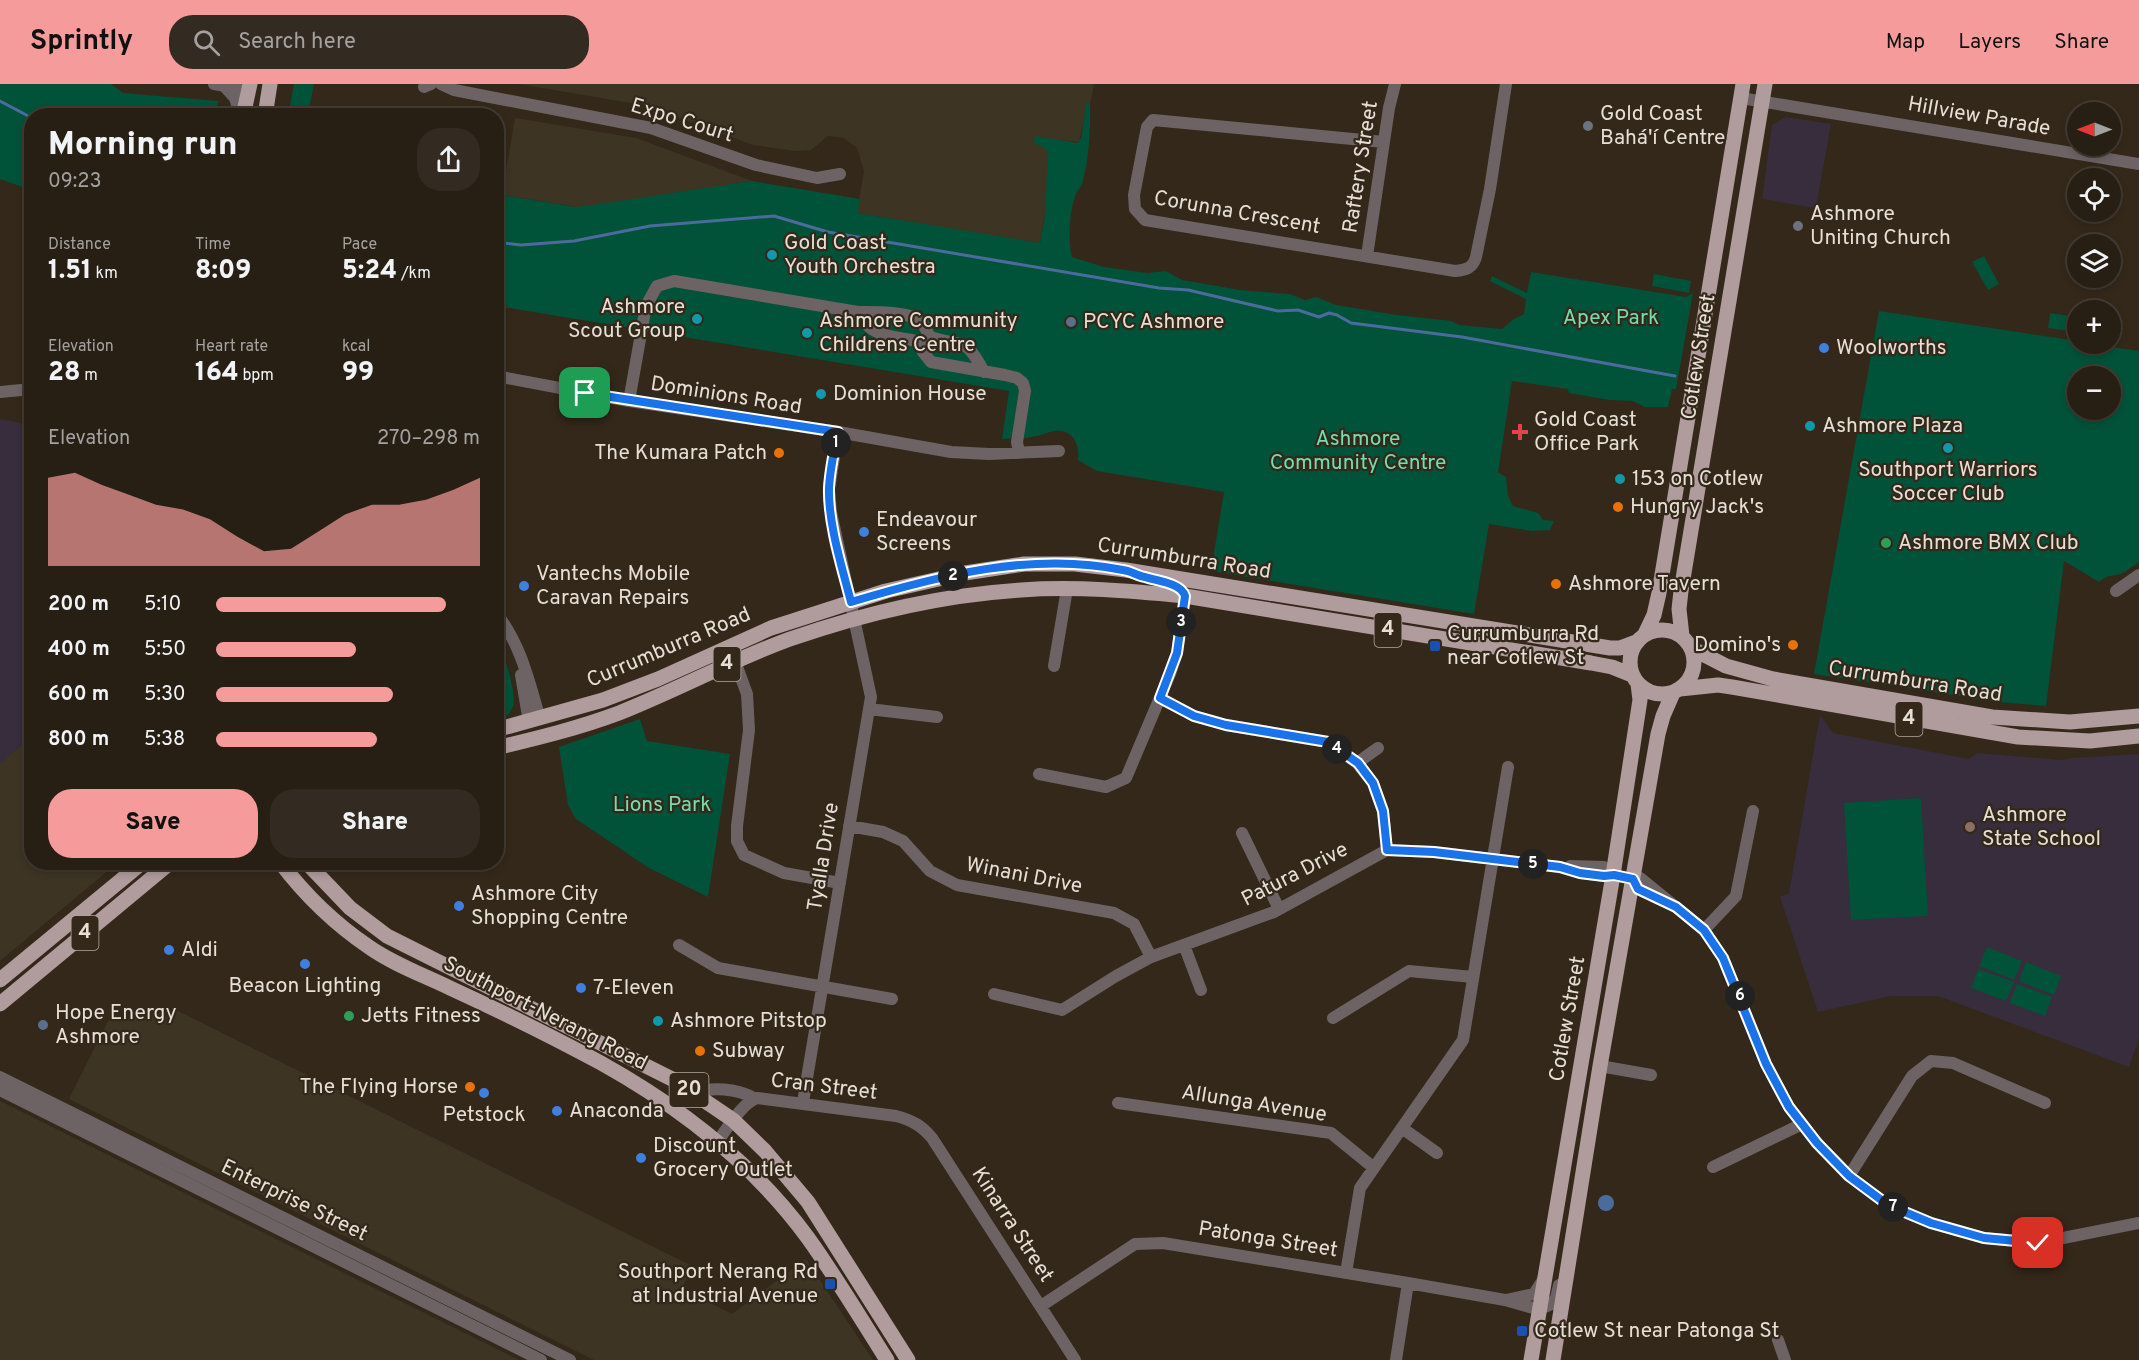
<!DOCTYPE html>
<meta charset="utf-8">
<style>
body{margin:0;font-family:Overpass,sans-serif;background:#332b22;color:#f1f3f6;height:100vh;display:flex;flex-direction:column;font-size:22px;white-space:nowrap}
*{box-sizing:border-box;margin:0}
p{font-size:20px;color:#a4a2a0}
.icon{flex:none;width:33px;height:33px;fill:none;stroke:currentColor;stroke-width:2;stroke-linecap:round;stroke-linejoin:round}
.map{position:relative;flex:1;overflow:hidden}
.side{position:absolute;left:24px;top:24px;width:480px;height:762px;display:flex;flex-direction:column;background:#271e14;border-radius:24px;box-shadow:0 3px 9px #0003,0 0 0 2px #433c34}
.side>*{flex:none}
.needle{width:39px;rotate:270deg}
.tools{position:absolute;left:2067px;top:18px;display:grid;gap:12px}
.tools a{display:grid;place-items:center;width:54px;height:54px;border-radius:50%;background:#271e14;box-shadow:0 3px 9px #0003,0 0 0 2px #433c34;font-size:30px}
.pin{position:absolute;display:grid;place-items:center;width:51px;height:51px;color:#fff;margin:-26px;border-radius:12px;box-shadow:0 3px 9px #0006}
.km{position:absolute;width:30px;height:30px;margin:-15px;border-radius:50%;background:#222;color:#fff;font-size:16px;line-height:30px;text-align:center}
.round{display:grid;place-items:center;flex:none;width:63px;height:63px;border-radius:24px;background:#332b22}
.headline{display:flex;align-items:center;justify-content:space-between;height:102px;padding:0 24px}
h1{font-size:33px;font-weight:800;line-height:45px}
.figures{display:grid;grid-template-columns:repeat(3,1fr);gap:9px;height:102px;padding:6px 24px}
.figures div{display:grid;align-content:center}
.figures b{font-size:26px;font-weight:800}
.figures small{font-size:16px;font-weight:400}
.figures p{font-size:16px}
.chart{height:168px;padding:12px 24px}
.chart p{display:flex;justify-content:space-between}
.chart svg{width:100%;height:108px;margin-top:6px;fill:#f59b9b;opacity:.7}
.button{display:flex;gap:12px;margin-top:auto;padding:12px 24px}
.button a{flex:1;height:69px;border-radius:24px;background:#f59b9b;color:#111;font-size:24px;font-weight:800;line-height:69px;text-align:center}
.button a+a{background:#332b22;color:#f1f3f6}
ul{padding:0 24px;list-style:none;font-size:20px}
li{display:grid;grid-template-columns:96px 72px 1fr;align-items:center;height:45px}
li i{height:15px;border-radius:8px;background:#f59b9b}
header{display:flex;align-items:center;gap:36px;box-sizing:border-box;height:84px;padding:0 30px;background:#f59b9b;color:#111}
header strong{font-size:28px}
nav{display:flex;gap:33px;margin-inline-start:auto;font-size:21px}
.search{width:420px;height:54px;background:#332b22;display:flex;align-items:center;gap:15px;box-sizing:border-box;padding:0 21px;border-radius:24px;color:#a4a2a0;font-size:22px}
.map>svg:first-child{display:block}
.industrial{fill:#3e3424}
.education{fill:#372d3c}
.green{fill:#005239;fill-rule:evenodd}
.water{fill:#4c6b9d}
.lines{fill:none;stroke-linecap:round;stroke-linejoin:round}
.stream{stroke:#4c6b9d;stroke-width:3}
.minor{stroke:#6d6364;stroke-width:12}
.major{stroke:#b09b9d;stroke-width:15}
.route-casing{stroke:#fff;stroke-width:12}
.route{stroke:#1a73e8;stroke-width:8}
.worship-dot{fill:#6b7280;stroke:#34281a;stroke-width:2}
.culture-dot{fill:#0f9aa8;stroke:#34281a;stroke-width:2}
.service-dot{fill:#5c6f8a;stroke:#34281a;stroke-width:2}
.shop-dot{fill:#3f7fe0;stroke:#34281a;stroke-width:2}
.health-dot{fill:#e0444e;stroke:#34281a;stroke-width:2}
.food-dot{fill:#e8710a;stroke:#34281a;stroke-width:2}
.leisure-dot{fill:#2e9e5b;stroke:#34281a;stroke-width:2}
.transit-dot{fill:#1a4fb4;stroke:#34281a;stroke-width:2}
.education-dot{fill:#8d6e63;stroke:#34281a;stroke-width:2}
.labels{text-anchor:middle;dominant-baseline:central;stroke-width:4.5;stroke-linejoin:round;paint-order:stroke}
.shield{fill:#34281a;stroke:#b1a89e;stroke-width:1.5}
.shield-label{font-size:20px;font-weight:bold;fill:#e7dfd6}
.poi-label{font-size:21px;fill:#e7dfd6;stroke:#34281a;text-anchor:start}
.street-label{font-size:21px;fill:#e7dfd6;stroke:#34281a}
.park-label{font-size:21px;fill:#73ddb0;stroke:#34281a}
</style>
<header>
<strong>Sprintly</strong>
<div class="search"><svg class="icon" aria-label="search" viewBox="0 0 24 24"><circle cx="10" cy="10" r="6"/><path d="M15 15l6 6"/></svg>Search here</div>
<nav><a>Map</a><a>Layers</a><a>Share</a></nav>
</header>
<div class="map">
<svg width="2139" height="1276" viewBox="0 0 2139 1276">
<rect width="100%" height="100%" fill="#34281a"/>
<path class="industrial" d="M519 0H1094L1090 20H1087L1079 58 1057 56 1040 159 857 129 864 87 857 64 844 54 828 52 811 66 794 67 753 61 648 22Z
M515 34 636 54 752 97 590 125 502 111Z
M31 652 32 778 117 779 0 877V679Z
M174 925 692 1182 682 1205 732 1230 806 1175 873 1276H594L69 1015 108 937Z
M0 1017 362 1198 519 1276H0Z"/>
<path class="education" d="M1786 33 1831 40 1816 124 1762 115 1772 41Z
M0 335 32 341 31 653 0 680Z
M1820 631 1833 649 1969 675 1977 669 2061 676 2072 674 2139 670V955L2129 983 1938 912H1891L1818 928 1780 813 1789 809Z"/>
<path class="green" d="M0 0H111L123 9 218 17 216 31 32 32 31 106 0 95Z
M294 0H314L308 31H288Z
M1086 20H1090C1091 40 1089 76 1083 96 1082 102 1077 107 1075 112 1069 131 1068 155 1072 173L1104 183 1147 189 1166 187 1182 196 1240 206 1290 210 1305 216 1316 213 1336 221 1397 231 1451 237 1459 241 1502 245 1514 235 1524 230 1526 215 1490 197 1492 192 1527 209 1531 188 1686 213 1693 209 1676 305H1672L1668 323H1645L1633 317 1610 316 1569 309 1568 305 1512 297 1498 388 1506 393 1508 412 1513 422 1538 429 1543 436 1554 437 1550 446 1532 447 1489 440 1474 530 1211 487 1224 408 1097 387 1078 376C1080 361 1073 345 1055 347 1047 348 1040 352 1032 353 1022 355 1012 354 1002 355L1009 307 497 222 496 110 576 123 585 122 752 97 860 115 858 129 1040 159 1045 130 1048 68 1042 62 1034 60 1035 52 1078 59 1081 54Z
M1984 172 1999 200 1988 206 1972 178Z
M1654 190 1691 197 1689 209 1652 202Z
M1879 227 2077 257 2078 260H2091L2139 267V478C2132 483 2125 489 2117 491 2109 492 2106 492 2099 498L2064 477 2046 622 1999 618 1814 590ZM2078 292H2110V326H2078Z
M2050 229 2077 233V248L2048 244Z
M497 555C503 566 517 609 513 622 513 623 509 630 509 630L497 635Z
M640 635 647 657 730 670 708 813 649 784 576 735 568 721 559 663Z
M1921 714 1928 832 1851 836 1844 719Z
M1987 863 2022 877 2014 896 1979 882Z
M2026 878 2061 892 2054 911 2019 897Z
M1978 885 2014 898 2006 917 1971 904Z
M2017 900 2052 913 2045 932 2010 919Z"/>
<path class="water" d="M1598 1119a8 8 0 1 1 16 0a8 8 0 1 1-16 0Z"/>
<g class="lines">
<path class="stream" d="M0 17 32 34
M496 158 521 161 574 157 650 142 774 132 828 148 1159 204 1188 206 1278 227 1298 226 1319 233 1329 229 1337 231 1351 239 1462 253 1675 292"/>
<path class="minor" d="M214 0 243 5 249 0
M441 0 454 6 651 44 756 81 817 94 840 90
M225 3 235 14 240 32
M424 3 431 0
M1741 14 2139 80
M1384 58 1153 36 1147 43 1134 111 1135 125 1145 136 1455 187C1466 186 1473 184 1476 173L1490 105 1506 0
M1367 172 1389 24 1395 0
M930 253C963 264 964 250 984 288
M922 258 923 268 931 278 1005 291 1017 294 1023 299 1025 307 1017 358 1019 369
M496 292 629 317 838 348 951 368 989 370 1059 367
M0 308 32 305
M629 317 646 222 657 202 674 197 858 228C872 228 909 227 920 237 924 240 927 248 930 253L922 258C896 252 870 255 858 228
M2116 507 2139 491
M496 529C521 560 529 598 540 635
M735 577 747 610 749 646 737 742V757L744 771 784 789 840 799
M1054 582 1067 505
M521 591 529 638
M1160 614 1194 632 1226 641 1328 658 1357 679 1373 699 1383 727 1387 766
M869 625 937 633
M1357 679 1378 664
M1039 690 1106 703 1126 694 1170 590 1177 569 1185 512
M849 742 883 748 903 757 930 787 957 801 1114 829 1134 840 1151 873
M1242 749 1279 825
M1570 782 1604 783 1613 791
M1633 795 1640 806 1662 815
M1704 846 1736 812 1753 727
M679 861 718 884 892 915
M1184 861 1201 906
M994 910 1062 926 1116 892 1151 873 1274 828 1387 766 1434 768 1560 783 1580 789 1604 792 1613 791 1633 795 1640 794 1704 846 1723 874 1766 980 1789 1023 1817 1059 1849 1092 1888 1121 1931 1139 1984 1154 2038 1159 2139 1139
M1333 934 1409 887 1473 893
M1600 982 1651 991
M0 993 570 1276
M0 1006 541 1276
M693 1009C712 1003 736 1004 754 1014
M803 1018 871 613 831 428 829 405 838 348
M1118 1019 1331 1049 1374 1084
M1402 1044 1437 1069
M717 1058C727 1045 742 1019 757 1014L896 1032C912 1036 922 1042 932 1054L1075 1276
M1713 1083 1802 1040
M1849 1092 1912 992 1931 977 1953 979 2045 1019
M1346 1189 1360 1104 1463 956 1508 683
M1506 1216 1534 1210 1543 1196
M1041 1222 1135 1160 1163 1159 1408 1199 1505 1216 1533 1224 1540 1225 1552 1220 1556 1214 1559 1201
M1778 1256 1785 1276
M1396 1276 1408 1199"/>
<path class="major" d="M243 32 250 0
M265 32 270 0
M1630 578a32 32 0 1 1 64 0a32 32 0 1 1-64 0Z
M1645 550 1654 531 1659 509 1743 0
M1682 552 1679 525 1681 507 1765 0
M1691 564 1726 582 1773 595 1992 633 2070 638 2139 632
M1680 605 1718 601 1732 603 2018 653 2090 657 2139 652
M496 646 603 616 658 595 771 544 886 507 965 489 1024 480H1075L1126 486 1610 564H1620L1636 558
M496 664C538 654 579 644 619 629 677 606 732 576 790 555 865 529 942 511 1021 506 1076 502 1131 507 1185 512L1591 579 1612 583 1632 591
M280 778C305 811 335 840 369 863 393 880 423 891 450 904 500 927 553 953 601 979 680 1023 754 1080 808 1154 836 1193 861 1235 887 1276
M306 778 350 824 387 852 674 996 733 1036 765 1067 808 1118 908 1276
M0 896 143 778
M0 920 171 778
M1531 1276 1613 791 1640 616 1638 600
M1553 1276 1600 982 1658 650 1663 632 1673 609"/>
</g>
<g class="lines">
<defs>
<path id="route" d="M585 309 838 348C834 367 830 385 829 404 828 439 842 483 851 518 938 492 1032 467 1123 486 1131 487 1138 492 1145 493 1157 497 1181 499 1185 512L1177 569 1160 614 1194 632 1226 641 1328 658 1358 679 1373 699 1383 727 1387 766 1434 768 1560 783 1580 789 1604 792 1614 791 1633 795 1638 805 1676 823 1704 846 1723 874 1766 980 1789 1023 1817 1059 1849 1092 1888 1121 1931 1139 1984 1154 2038 1159"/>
</defs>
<use href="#route" class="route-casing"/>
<use href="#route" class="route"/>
</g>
<g class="worship-dot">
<circle cx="1588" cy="42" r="6"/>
<circle cx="1798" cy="142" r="6"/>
</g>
<g class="culture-dot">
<circle cx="772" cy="171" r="6"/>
<circle cx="697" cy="235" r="6"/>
<circle cx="807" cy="249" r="6"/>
<circle cx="821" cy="310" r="6"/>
<circle cx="1810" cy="342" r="6"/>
<circle cx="1948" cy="364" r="6"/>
<circle cx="1620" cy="395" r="6"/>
<circle cx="658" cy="937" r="6"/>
</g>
<g class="service-dot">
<circle cx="1071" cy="238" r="6"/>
<circle cx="43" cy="941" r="6"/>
</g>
<g class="shop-dot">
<circle cx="1824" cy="264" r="6"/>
<circle cx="864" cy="448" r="6"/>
<circle cx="524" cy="502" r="6"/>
<circle cx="459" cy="822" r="6"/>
<circle cx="169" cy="866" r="6"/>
<circle cx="305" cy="880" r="6"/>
<circle cx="581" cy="904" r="6"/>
<circle cx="484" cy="1009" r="6"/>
<circle cx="557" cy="1027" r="6"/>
<circle cx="641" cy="1074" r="6"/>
</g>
<path class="health-dot" d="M1517 339h6v6h6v6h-6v6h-6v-6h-6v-6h6z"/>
<g class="food-dot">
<circle cx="779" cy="369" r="6"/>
<circle cx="1618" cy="423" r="6"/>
<circle cx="1556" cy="500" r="6"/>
<circle cx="1793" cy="561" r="6"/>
<circle cx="700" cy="967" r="6"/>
<circle cx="470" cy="1003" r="6"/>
</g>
<g class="leisure-dot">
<circle cx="1886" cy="459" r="6"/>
<circle cx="349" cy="932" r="6"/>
</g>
<g class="transit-dot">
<rect x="1429" y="556" width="12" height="12" rx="3"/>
<rect x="824" y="1194" width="12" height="12" rx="3"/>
<rect x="1516" y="1241" width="12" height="12" rx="3"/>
</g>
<circle class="education-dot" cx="1970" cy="743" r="6"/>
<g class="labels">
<g class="shield">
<rect x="1374.5" y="529" width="27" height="34" rx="4.5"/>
<rect x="713.5" y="563" width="27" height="34" rx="4.5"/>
<rect x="1895.5" y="618" width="27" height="34" rx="4.5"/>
<rect x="71.5" y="832" width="27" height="34" rx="4.5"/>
<rect x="669.5" y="989" width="39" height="34" rx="4.5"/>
</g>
<g class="shield-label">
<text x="1388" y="546">4</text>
<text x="727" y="580">4</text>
<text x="1909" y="635">4</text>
<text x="85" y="849">4</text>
<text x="689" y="1006">20</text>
</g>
<g class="poi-label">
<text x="1600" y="30">Gold Coast<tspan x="1600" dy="24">Bahá'í Centre</tspan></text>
<text x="1810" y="130">Ashmore<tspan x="1810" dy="24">Uniting Church</tspan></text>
<text x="784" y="159">Gold Coast<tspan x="784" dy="24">Youth Orchestra</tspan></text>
<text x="685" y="223" text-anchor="end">Ashmore<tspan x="685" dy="24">Scout Group</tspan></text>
<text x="819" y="237">Ashmore Community<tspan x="819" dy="24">Childrens Centre</tspan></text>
<text x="1083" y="238">PCYC Ashmore</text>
<text x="1836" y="264">Woolworths</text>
<text x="833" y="310">Dominion House</text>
<text x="1534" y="336">Gold Coast<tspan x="1534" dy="24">Office Park</tspan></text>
<text x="1822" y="342">Ashmore Plaza</text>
<text x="767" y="369" text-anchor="end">The Kumara Patch</text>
<text x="1948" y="386" text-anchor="middle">Southport Warriors<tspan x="1948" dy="24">Soccer Club</tspan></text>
<text x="1632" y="395">153 on Cotlew</text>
<text x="1630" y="423">Hungry Jack's</text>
<text x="876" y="436">Endeavour<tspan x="876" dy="24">Screens</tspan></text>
<text x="1898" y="459">Ashmore BMX Club</text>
<text x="536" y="490">Vantechs Mobile<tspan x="536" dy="24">Caravan Repairs</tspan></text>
<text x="1568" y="500">Ashmore Tavern</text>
<text x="1447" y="550">Currumburra Rd<tspan x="1447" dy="24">near Cotlew St</tspan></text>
<text x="1781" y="561" text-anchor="end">Domino's</text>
<text x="1982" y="731">Ashmore<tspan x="1982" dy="24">State School</tspan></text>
<text x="471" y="810">Ashmore City<tspan x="471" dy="24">Shopping Centre</tspan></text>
<text x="181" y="866">Aldi</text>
<text x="305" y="902" text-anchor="middle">Beacon Lighting</text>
<text x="593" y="904">7-Eleven</text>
<text x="55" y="929">Hope Energy<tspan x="55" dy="24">Ashmore</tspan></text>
<text x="361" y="932">Jetts Fitness</text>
<text x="670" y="937">Ashmore Pitstop</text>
<text x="712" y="967">Subway</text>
<text x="458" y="1003" text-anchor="end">The Flying Horse</text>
<text x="569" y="1027">Anaconda</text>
<text x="484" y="1031" text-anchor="middle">Petstock</text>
<text x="653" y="1062">Discount<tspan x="653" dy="24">Grocery Outlet</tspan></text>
<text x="818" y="1188" text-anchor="end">Southport Nerang Rd<tspan x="818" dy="24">at Industrial Avenue</tspan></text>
<text x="1534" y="1247">Cotlew St near Patonga St</text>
</g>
<g class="street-label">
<text transform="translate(1979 33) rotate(10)">Hillview Parade</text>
<text transform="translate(682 37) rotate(17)">Expo Court</text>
<text transform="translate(1361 83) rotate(-81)">Raftery Street</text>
<text transform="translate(1237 129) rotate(10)">Corunna Crescent</text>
<text transform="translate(1699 273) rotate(-81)">Cotlew Street</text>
<text transform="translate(726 312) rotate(9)">Dominions Road</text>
<text transform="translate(1184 475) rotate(9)">Currumburra Road</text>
<text transform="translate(669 564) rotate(-23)">Currumburra Road</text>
<text transform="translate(1915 598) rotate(9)">Currumburra Road</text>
<text transform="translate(824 773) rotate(-81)">Tyalla Drive</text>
<text transform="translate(1295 791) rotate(-27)">Patura Drive</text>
<text transform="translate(1024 792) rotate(11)">Winani Drive</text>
<text transform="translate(545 930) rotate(27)">Southport-Nerang Road</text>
<text transform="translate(1568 935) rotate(-80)">Cotlew Street</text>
<text transform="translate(824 1003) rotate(7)">Cran Street</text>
<text transform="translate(1254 1020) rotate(9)">Allunga Avenue</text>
<text transform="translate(294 1117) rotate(26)">Enterprise Street</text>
<text transform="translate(1012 1141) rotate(57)">Kinarra Street</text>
<text transform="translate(1268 1156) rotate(9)">Patonga Street</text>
</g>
<g class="park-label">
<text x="1611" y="234">Apex Park</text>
<text x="1358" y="355">Ashmore<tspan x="1358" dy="24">Community Centre</tspan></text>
<text x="662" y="721">Lions Park</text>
</g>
</g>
</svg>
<div class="tools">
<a><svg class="needle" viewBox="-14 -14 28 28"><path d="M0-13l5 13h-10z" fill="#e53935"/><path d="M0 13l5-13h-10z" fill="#a4a2a0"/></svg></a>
<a><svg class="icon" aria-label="locate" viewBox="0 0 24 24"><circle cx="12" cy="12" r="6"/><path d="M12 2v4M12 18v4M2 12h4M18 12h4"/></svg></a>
<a><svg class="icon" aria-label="layers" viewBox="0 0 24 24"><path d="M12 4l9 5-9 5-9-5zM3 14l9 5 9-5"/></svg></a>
<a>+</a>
<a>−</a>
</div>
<div class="pin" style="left:585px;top:309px;background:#1e9e55"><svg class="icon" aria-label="arrive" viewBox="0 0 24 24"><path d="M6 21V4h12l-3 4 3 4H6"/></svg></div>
<div class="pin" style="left:2038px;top:1159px;background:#d93025"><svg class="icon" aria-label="check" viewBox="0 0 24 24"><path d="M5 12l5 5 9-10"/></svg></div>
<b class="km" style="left:836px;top:359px">1</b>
<b class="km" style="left:953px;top:492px">2</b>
<b class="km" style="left:1181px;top:538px">3</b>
<b class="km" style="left:1337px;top:665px">4</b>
<b class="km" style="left:1533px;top:780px">5</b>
<b class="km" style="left:1740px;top:912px">6</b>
<b class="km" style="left:1893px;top:1123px">7</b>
<section class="side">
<div class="headline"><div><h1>Morning run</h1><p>09:23</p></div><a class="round"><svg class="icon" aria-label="share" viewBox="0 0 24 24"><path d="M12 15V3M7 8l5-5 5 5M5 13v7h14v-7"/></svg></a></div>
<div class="figures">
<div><p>Distance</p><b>1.51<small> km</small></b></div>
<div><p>Time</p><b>8:09</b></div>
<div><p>Pace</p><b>5:24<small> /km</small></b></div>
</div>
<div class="figures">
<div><p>Elevation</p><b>28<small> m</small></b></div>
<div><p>Heart rate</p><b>164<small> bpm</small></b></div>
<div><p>kcal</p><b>99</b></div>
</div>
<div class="chart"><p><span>Elevation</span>270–298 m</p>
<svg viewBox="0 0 160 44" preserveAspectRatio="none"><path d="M0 44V8L10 6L20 11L30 15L40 19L50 21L60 25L70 32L80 38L90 37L100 30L110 23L120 19L130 19L140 17L150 13L160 8V44z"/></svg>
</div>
<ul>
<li><b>200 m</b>5:10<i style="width:87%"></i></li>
<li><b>400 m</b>5:50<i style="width:53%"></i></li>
<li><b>600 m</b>5:30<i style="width:67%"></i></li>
<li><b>800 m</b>5:38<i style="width:61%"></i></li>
</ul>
<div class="button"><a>Save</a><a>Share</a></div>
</section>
</div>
